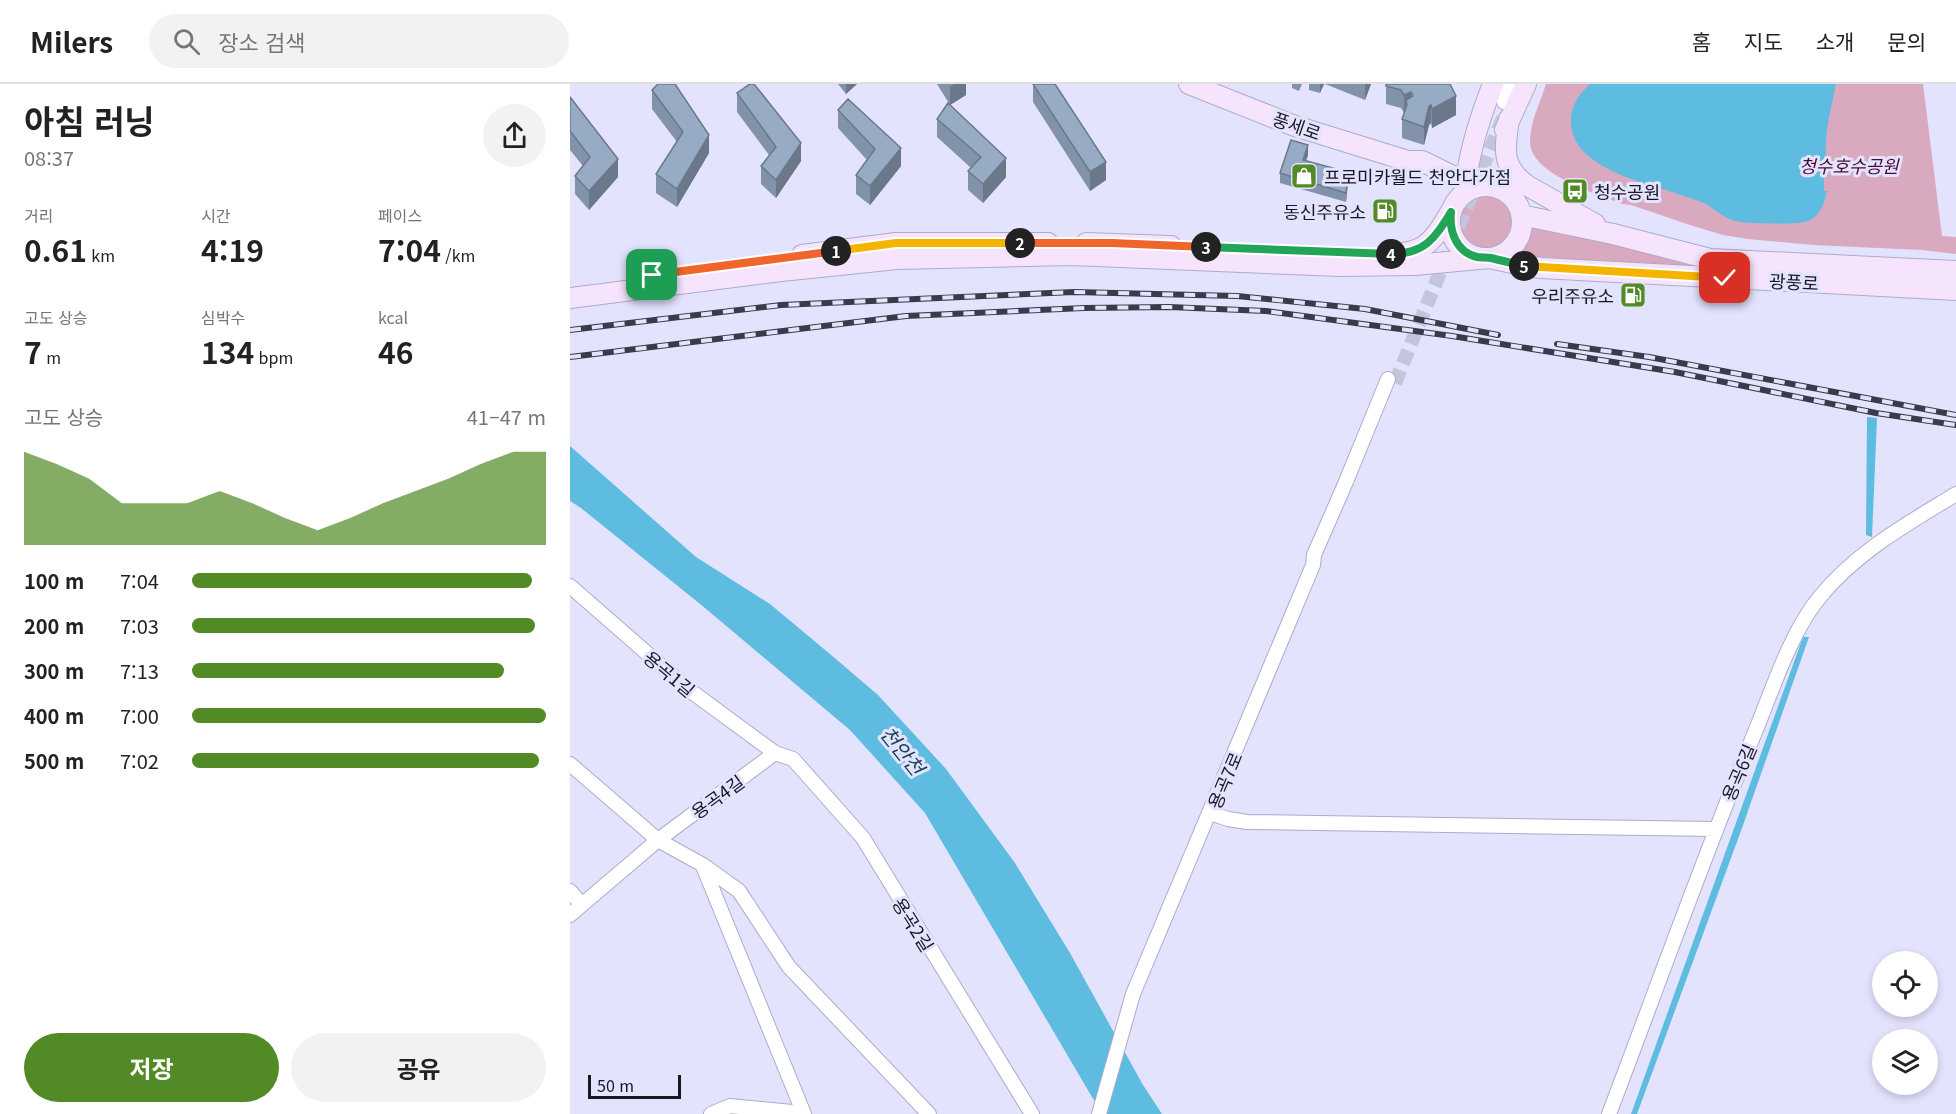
<!DOCTYPE html>
<html lang="ko">
<meta charset="utf-8">
<style>
body{margin:0;font-family:Georgia,"Noto Sans KR",serif;background:#f2f2f2;color:#222;height:100vh;display:flex;flex-direction:column;font-size:22px;white-space:nowrap}
*{box-sizing:border-box;margin:0}
p{font-size:20px;color:#767676}
.icon{flex:none;width:33px;height:33px;fill:none;stroke:currentColor;stroke-width:2;stroke-linecap:round;stroke-linejoin:round}
.map{position:relative;flex:1;overflow:hidden}
.side{display:flex;flex-direction:column;background:#fff;width:570px}
.side>*{flex:none}
.tools{position:absolute;left:1302px;top:867px;display:grid;gap:12px}
.tools a{display:grid;place-items:center;width:66px;height:66px;border-radius:50%;background:#fff;box-shadow:0 3px 9px #0003;font-size:30px}
.scale{position:absolute;left:18px;bottom:15px;width:93px;box-sizing:border-box;padding-left:6px;border:3px solid #181722;border-top:0;font-size:16px;line-height:21px;white-space:nowrap;color:#181722;-webkit-text-stroke:4px #e4e3fe;paint-order:stroke}
.pin{position:absolute;display:grid;place-items:center;width:51px;height:51px;color:#fff;margin:-26px;border-radius:12px;box-shadow:0 3px 9px #0006}
.km{position:absolute;width:30px;height:30px;margin:-15px;border-radius:50%;background:#222;color:#fff;font-size:16px;line-height:30px;text-align:center}
.round{display:grid;place-items:center;flex:none;width:63px;height:63px;border-radius:32px;background:#f2f2f2}
.headline{display:flex;align-items:center;justify-content:space-between;height:102px;padding:0 24px}
h1{font-size:33px;font-weight:700;line-height:45px}
.figures{display:grid;grid-template-columns:repeat(3,1fr);gap:9px;height:102px;padding:6px 24px}
.figures div{display:grid;align-content:center}
.figures b{font-size:30px;font-weight:700}
.figures small{font-size:16px;font-weight:400}
.figures p{font-size:16px}
.chart{height:168px;padding:12px 24px}
.chart p{display:flex;justify-content:space-between}
.chart svg{width:100%;height:108px;margin-top:6px;fill:#528a25;opacity:.7}
.action{display:flex;gap:12px;margin-top:auto;padding:12px 24px}
.action a{flex:1;height:69px;border-radius:36px;background:#528a25;color:#fff;font-size:24px;font-weight:700;line-height:69px;text-align:center}
.action a+a{background:#f2f2f2;color:#222}
ul{padding:0 24px;list-style:none;font-size:20px}
li{display:grid;grid-template-columns:96px 72px 1fr;align-items:center;height:45px}
li i{height:15px;border-radius:8px;background:#528a25}
header{display:flex;align-items:center;gap:36px;box-sizing:border-box;height:84px;padding:0 30px;background:#fff;border-bottom:2px solid #e0e0e0}
header strong{font-size:28px}
nav{display:flex;gap:33px;margin-inline-start:auto;font-size:21px}
.search{width:420px;height:54px;background:#f2f2f2;display:flex;align-items:center;gap:15px;box-sizing:border-box;padding:0 21px;border-radius:33px;color:#767676;font-size:22px}
main{display:flex;flex:1;min-height:0}
.map>svg:first-child{display:block}
.green{fill:#d9a9c0}
.water{fill:#5dbce0}
.lines{fill:none;stroke-linecap:round;stroke-linejoin:round}
.street-tunnel{stroke:#c5c4dd;stroke-width:14;stroke-dasharray:14 7;stroke-linecap:butt}
.street-casing{stroke:#acabca;stroke-width:16}
.secondary-casing{stroke:#acabca;stroke-width:22}
.street{stroke:#fff;stroke-width:14}
.secondary{stroke:#f6e4fc;stroke-width:20}
.rail-casing{stroke:#3b3a48;stroke-width:6}
.rail{stroke:#e4e3fe;stroke-width:4;stroke-dasharray:11;stroke-linecap:butt}
.wall{fill:#8293a9}
.shaded-wall{fill:#6a788a}
.building{fill:#97abc5;stroke:#6a788a;stroke-width:1.5}
.split-1-casing{stroke:#fff;stroke-width:12}
.split-2-casing{stroke:#fff;stroke-width:12}
.split-3-casing{stroke:#fff;stroke-width:12}
.split-4-casing{stroke:#fff;stroke-width:12}
.split-5-casing{stroke:#fff;stroke-width:12}
.split-6-casing{stroke:#fff;stroke-width:12}
.split-1{stroke:#f0652b;stroke-width:8}
.split-2{stroke:#f5b400;stroke-width:8}
.split-3{stroke:#f0652b;stroke-width:8}
.split-4{stroke:#22a559;stroke-width:8}
.split-5{stroke:#22a559;stroke-width:8}
.split-6{stroke:#f5b400;stroke-width:8}
.labels{text-anchor:middle;dominant-baseline:central;stroke-width:6;stroke-linejoin:round;paint-order:stroke}
.street-label{font-size:18px;fill:#181722;stroke:#e4e3fe}
.park-label{font-size:18px;font-style:italic;fill:#4b0833;stroke:#e4e3fe}
.poi-label{font-size:18px;fill:#181722;stroke:#e4e3fe;text-anchor:start}
.water-label{font-size:20px;font-style:italic;fill:#184252;stroke:#e4e3fe}
</style>
<header>
<strong>Milers</strong>
<div class="search"><svg class="icon" aria-label="search" viewBox="0 0 24 24"><circle cx="10" cy="10" r="6"/><path d="M15 15l6 6"/></svg>장소 검색</div>
<nav><a>홈</a><a>지도</a><a>소개</a><a>문의</a></nav>
</header>
<main>
<section class="side">
<div class="headline"><div><h1>아침 러닝</h1><p>08:37</p></div><a class="round"><svg class="icon" aria-label="share" viewBox="0 0 24 24"><path d="M12 15V3M7 8l5-5 5 5M5 13v7h14v-7"/></svg></a></div>
<div class="figures">
<div><p>거리</p><b>0.61<small> km</small></b></div>
<div><p>시간</p><b>4:19</b></div>
<div><p>페이스</p><b>7:04<small> /km</small></b></div>
</div>
<div class="figures">
<div><p>고도 상승</p><b>7<small> m</small></b></div>
<div><p>심박수</p><b>134<small> bpm</small></b></div>
<div><p>kcal</p><b>46</b></div>
</div>
<div class="chart"><p><span>고도 상승</span>41–47 m</p>
<svg viewBox="0 0 160 44" preserveAspectRatio="none"><path d="M0 44V6L10 11L20 17L30 27L40 27L50 27L60 22L70 27L80 33L90 38L100 33L110 27L120 22L130 17L140 11L150 6L160 6V44z"/></svg>
</div>
<ul>
<li><b>100 m</b>7:04<i style="width:96%"></i></li>
<li><b>200 m</b>7:03<i style="width:97%"></i></li>
<li><b>300 m</b>7:13<i style="width:88%"></i></li>
<li><b>400 m</b>7:00<i style="width:100%"></i></li>
<li><b>500 m</b>7:02<i style="width:98%"></i></li>
</ul>
<div class="action"><a>저장</a><a>공유</a></div>
</section>
<div class="map">
<svg width="1386" height="1030" viewBox="0 0 1386 1030">
<rect width="100%" height="100%" fill="#e4e3fe"/>
<path class="green" d="M976 0H1353L1372 152 1386 153V170L1352 166 1243 161 1178 155 1153 151 1123 142 1061 121 1052 120C1026 109 961 91 960 58 960 38 970 19 976 0Z
M918 106C971 127 931 188 898 162 892 158 887 150 886 142 885 137 886 129 886 123L900 109Z
M960 138 1133 183 951 172 958 156Z"/>
<path class="water" d="M1020 0H1266C1259 35 1252 56 1258 92L1254 93V107H1257C1254 119 1251 132 1238 137 1230 141 1175 140 1166 137 1154 135 1144 124 1134 119 1126 116 1116 113 1108 110 1073 98 1003 84 1001 39 1000 23 1009 10 1020 0Z
M1297 333 1307 334 1302 453 1296 451Z
M0 362 126 473 200 520 260 570 308 611 376 685 445 779 500 869 573 1001 592 1030H534L522 1013 355 729 280 646 135 524 11 424 0 417Z
M1233 553H1239L1172 744 1067 1030H1061Z"/>
<g class="lines">
<path class="street-tunnel" d="M825 299 933 34"/>
<defs>
<path id="street" d="M934 18 940 0
M0 502 118 605 205 669 223 675 293 754 462 1030
M0 680 88 756 133 781 169 807 219 883 359 1030
M640 729 658 735 677 738 1146 745
M133 782 234 1030
M0 807 12 821
M0 831 88 756 205 669
M141 1030 160 1022 233 1029
M529 1030 563 910 743 481 744 471 775 400 818 295
M1039 1030C1087 904 1132 777 1183 653 1201 610 1220 549 1249 514 1286 468 1337 440 1386 410"/>
<path id="secondary" d="M619 0 725 42 838 77H852L905 103
M939 35C935 64 930 83 958 102L1025 140
M935 46 956 0
M880 138a36 36 0 1 1 72 0a36 36 0 1 1-72 0Z
M895 109C897 74 910 33 923 0
M951 131 1043 150 1140 175 1386 187
M516 159 601 162
M816 170C855 170 862 159 881 127
M232 171 326 159H478
M0 214 211 187 327 175 501 171 770 182 845 181 919 174 956 182 971 184 1386 206"/>
</defs>
<use href="#street" class="street-casing"/>
<use href="#secondary" class="secondary-casing"/>
<use href="#street" class="street"/>
<use href="#secondary" class="secondary"/>
<defs>
<path id="rail" d="M0 246 211 221 504 208 667 212 795 225 928 251
M987 260 1079 273 1386 331
M0 273 336 232 514 224 599 223 696 227 882 252 1105 288 1306 329 1386 341"/>
</defs>
<use href="#rail" class="rail-casing"/>
<use href="#rail" class="rail"/>
</g>
<path class="wall" d="M268 0H287L276 10Z
M367 0H396V11L380 21 436 93 413 119 398 106V87L401 84 367 53V35L380 21Z
M463 0 536 96 520 107 463 18Z
M722 0H732L729 7 722 4Z
M739 0H754L750 9 739 6Z
M755 0H801L795 16Z
M880 0 886 31 862 44 861 39 859 41 854 61 832 54V35L834 29 831 24 816 20V2Z
M82 6 139 69 107 123 86 109V90L107 58 82 25Z
M167 9 231 77 206 114 191 100V82L199 71 167 28Z
M0 13 48 93 19 126 5 110V92L13 82 0 66Z
M268 26 331 82 300 121 286 110V91L297 76 268 44Z
M738 71 736 77 778 98 776 118 710 99V89Z"/>
<path class="shaded-wall" d="M276 0H287L276 10Z
M384 0H396V11L380 21V3Z
M750 0H754L750 9Z
M795 0H801L795 16Z
M841 8V26L836 16V28L834 29V11Z
M886 12V31L862 44V25Z
M861 21V39L859 41 854 61V43L859 22Z
M139 51V69L107 123V105Z
M231 59V77L206 114V96Z
M738 61V71L733 85V76Z
M331 64V82L300 121V102Z
M436 74V93L413 119V100Z
M48 75V93L19 126V107Z
M536 78V96L520 107V88Z
M778 88V98L776 118V109Z"/>
<path class="building" d="M88 0H105L139 51 107 105 86 90 113 48 82 6Z
M180 0H184L231 59 206 96 191 82 206 63 167 9Z
M463 0H485L536 78 520 88Z
M816 0H880L886 12 862 25 861 21 859 22 854 43 832 35 837 21 836 16 843 12 841 8 834 11 831 6 816 2Z
M0 13 48 75 19 107 5 92 20 73 0 47Z
M278 15 331 64 300 102 286 91 305 65 268 26Z
M378 19 436 74 413 100 398 87 411 73 367 35Z
M721 56 738 61 733 76 778 88 776 109 710 89Z"/>
<g class="lines">
<defs>
<path id="split-1" d="M82 191 266 167"/>
<path id="split-2" d="M266 167 326 159H450"/>
<path id="split-3" d="M450 159H542L636 163"/>
<path id="split-4" d="M636 163 821 170"/>
<path id="split-5" d="M821 170C855 170 865 154 881 128 879 147 886 168 907 173 912 174 917 173 921 174 932 177 943 179 954 182"/>
<path id="split-6" d="M954 182 1155 194"/>
</defs>
<use href="#split-1" class="split-1-casing"/>
<use href="#split-2" class="split-2-casing"/>
<use href="#split-3" class="split-3-casing"/>
<use href="#split-4" class="split-4-casing"/>
<use href="#split-5" class="split-5-casing"/>
<use href="#split-6" class="split-6-casing"/>
<use href="#split-1" class="split-1"/>
<use href="#split-2" class="split-2"/>
<use href="#split-3" class="split-3"/>
<use href="#split-4" class="split-4"/>
<use href="#split-5" class="split-5"/>
<use href="#split-6" class="split-6"/>
</g>
<defs>
<symbol id="shop-square" viewBox="-11 -11 22 22"><rect x="-9" y="-9" width="18" height="18" rx="4" fill="#528a25" stroke="#e4e3fe"/><path d="M-5-2.5h2.3a2.7 3.5 0 0 1 5.4 0H5L5.5 6h-11ZM-1.5-2.5h3a1.5 2.3 0 0 0-3 0Z" fill="#fff"/></symbol>
<symbol id="bus-square" viewBox="-11 -11 22 22"><rect x="-9" y="-9" width="18" height="18" rx="4" fill="#528a25" stroke="#e4e3fe"/><path d="M-5-6H5V4H4V6H2V4H-2V6H-4V4H-5ZM-3.5-4V0h7V-4ZM-3.5 1.2v1.5H-2V1.2ZM2 1.2v1.5H3.5V1.2Z" fill="#fff"/></symbol>
<symbol id="fuel-square" viewBox="-11 -11 22 22"><rect x="-9" y="-9" width="18" height="18" rx="4" fill="#528a25" stroke="#e4e3fe"/><path d="M-5.5-6h7V0h2V4h1.3V-2.5L3-4.5l.8-.8L6-3V5H2.5V1h-1V6h-7ZM-4.2-4.7v3.2H.2V-4.7Z" fill="#fff"/></symbol>
</defs>
<g fill-rule="evenodd">
<use href="#shop-square" x="719" y="77" width="30" height="30"/>
<use href="#bus-square" x="990" y="92" width="30" height="30"/>
<use href="#fuel-square" x="800" y="112" width="30" height="30"/>
<use href="#fuel-square" x="1048" y="196" width="30" height="30"/>
</g>
<g class="labels">
<g class="street-label">
<text transform="translate(727 41) rotate(19)">풍세로</text>
<text transform="translate(1224 197) rotate(3)">광풍로</text>
<text transform="translate(100 589) rotate(40)">용곡1길</text>
<text transform="translate(1168 688) rotate(-67)">용곡6길</text>
<text transform="translate(654 696) rotate(-67)">용곡7로</text>
<text transform="translate(147 712) rotate(-36)">용곡4길</text>
<text transform="translate(344 840) rotate(58)">용곡2길</text>
</g>
<g class="park-label">
<text x="1279" y="81">청수호수공원</text>
</g>
<g class="poi-label">
<text x="754" y="92">프로미카월드 천안다가점</text>
<text x="1024" y="107">청수공원</text>
<text x="796" y="127" text-anchor="end">동신주유소</text>
<text x="1044" y="211" text-anchor="end">우리주유소</text>
</g>
<g class="water-label">
<text transform="translate(333 666) rotate(51)">천안천</text>
</g>
</g>
</svg>
<div class="tools">
<a><svg class="icon" aria-label="locate" viewBox="0 0 24 24"><circle cx="12" cy="12" r="6"/><path d="M12 2v4M12 18v4M2 12h4M18 12h4"/></svg></a>
<a><svg class="icon" aria-label="layers" viewBox="0 0 24 24"><path d="M12 4l9 5-9 5-9-5zM3 14l9 5 9-5"/></svg></a>
</div>
<div class="scale">50 m</div>
<div class="pin" style="left:82px;top:191px;background:#1e9e55"><svg class="icon" aria-label="arrive" viewBox="0 0 24 24"><path d="M6 21V4h12l-3 4 3 4H6"/></svg></div>
<div class="pin" style="left:1155px;top:194px;background:#d93025"><svg class="icon" aria-label="check" viewBox="0 0 24 24"><path d="M5 12l5 5 9-10"/></svg></div>
<b class="km" style="left:266px;top:167px">1</b>
<b class="km" style="left:450px;top:159px">2</b>
<b class="km" style="left:636px;top:163px">3</b>
<b class="km" style="left:821px;top:170px">4</b>
<b class="km" style="left:954px;top:182px">5</b>
</div>
</main>
